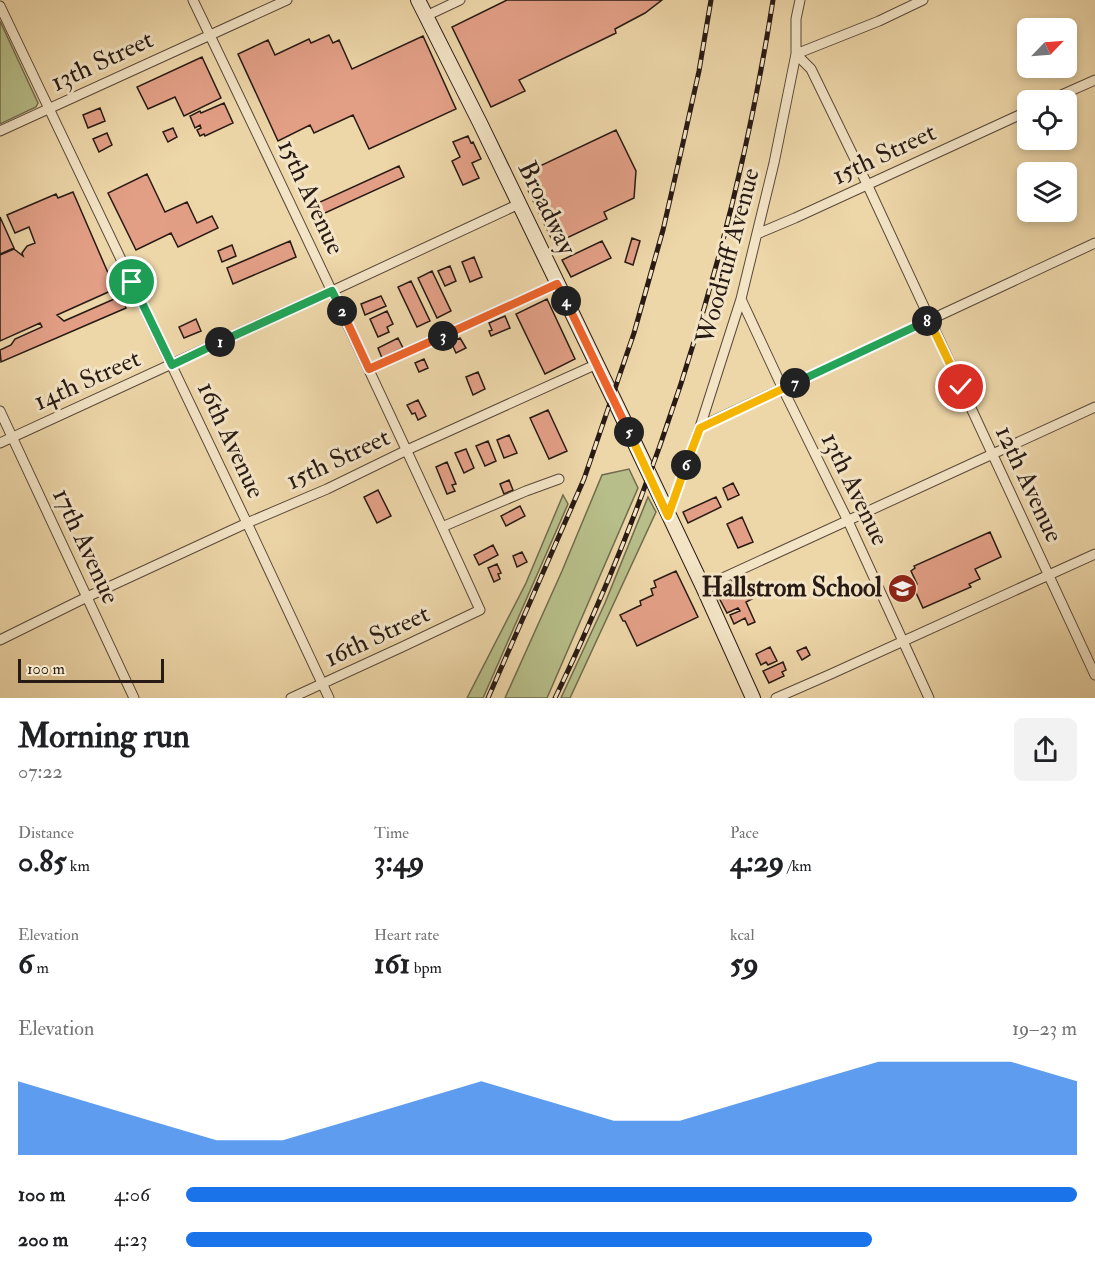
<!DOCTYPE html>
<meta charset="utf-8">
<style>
body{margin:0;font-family:"IM FELL Double Pica",serif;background:#f2f2f2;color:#202124;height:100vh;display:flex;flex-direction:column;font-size:22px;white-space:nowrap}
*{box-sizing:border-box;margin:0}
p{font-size:20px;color:#757577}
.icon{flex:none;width:33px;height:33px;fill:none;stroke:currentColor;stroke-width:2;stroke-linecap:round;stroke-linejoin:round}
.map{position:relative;height:698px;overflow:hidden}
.drawer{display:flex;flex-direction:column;background:#fff;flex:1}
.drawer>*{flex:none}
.needle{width:39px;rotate:65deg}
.tools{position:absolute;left:1017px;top:18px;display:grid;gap:12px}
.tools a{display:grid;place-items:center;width:60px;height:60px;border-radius:9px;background:#fff;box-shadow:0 3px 9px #0003;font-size:30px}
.scale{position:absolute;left:18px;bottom:15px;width:146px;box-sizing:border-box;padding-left:6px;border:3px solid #281a14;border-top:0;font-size:16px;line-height:21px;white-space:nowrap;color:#281a14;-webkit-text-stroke:4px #f3e4c6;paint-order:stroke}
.pin{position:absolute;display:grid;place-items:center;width:51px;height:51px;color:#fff;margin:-26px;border:3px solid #fff;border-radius:50%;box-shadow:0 2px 6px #0007}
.km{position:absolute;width:30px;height:30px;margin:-15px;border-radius:50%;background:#222;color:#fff;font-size:16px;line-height:30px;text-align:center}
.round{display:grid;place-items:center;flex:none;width:63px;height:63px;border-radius:9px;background:#f2f2f2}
.summary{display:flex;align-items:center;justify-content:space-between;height:102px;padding:0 18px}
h1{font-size:33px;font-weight:800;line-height:45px}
.metrics{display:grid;grid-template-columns:repeat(3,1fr);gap:9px;height:102px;padding:6px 18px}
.metrics div{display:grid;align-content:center}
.metrics b{font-size:30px;font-weight:800}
.metrics small{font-size:16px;font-weight:400}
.metrics p{font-size:16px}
.chart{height:168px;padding:12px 18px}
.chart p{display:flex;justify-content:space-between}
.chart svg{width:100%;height:108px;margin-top:6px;fill:#1a73e8;opacity:.7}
ul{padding:0 18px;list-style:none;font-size:20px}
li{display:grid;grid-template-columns:96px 72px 1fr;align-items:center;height:45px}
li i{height:15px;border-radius:8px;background:#1a73e8}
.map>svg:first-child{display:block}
.green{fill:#b7be89;stroke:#706c4e;stroke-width:1.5}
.building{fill:#e29f86;stroke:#281a14;stroke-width:1.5}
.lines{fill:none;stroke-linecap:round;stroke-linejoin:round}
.street-casing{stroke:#594939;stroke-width:11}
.secondary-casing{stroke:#281a14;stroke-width:16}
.street{stroke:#f3e4c6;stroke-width:9}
.secondary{stroke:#f3e4c6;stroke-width:14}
.rail-casing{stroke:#281a14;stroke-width:5}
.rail{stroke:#f3e4c6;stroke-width:3;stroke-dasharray:9;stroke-linecap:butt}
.split-1-casing{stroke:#fff;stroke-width:12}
.split-2-casing{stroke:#fff;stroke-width:12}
.split-3-casing{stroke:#fff;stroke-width:12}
.split-4-casing{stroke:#fff;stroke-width:12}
.split-5-casing{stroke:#fff;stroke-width:12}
.split-6-casing{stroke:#fff;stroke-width:12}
.split-7-casing{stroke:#fff;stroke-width:12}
.split-8-casing{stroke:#fff;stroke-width:12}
.split-9-casing{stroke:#fff;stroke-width:12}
.split-1{stroke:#22a559;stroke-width:8}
.split-2{stroke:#22a559;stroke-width:8}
.split-3{stroke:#f0652b;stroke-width:8}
.split-4{stroke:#f0652b;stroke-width:8}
.split-5{stroke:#f0652b;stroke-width:8}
.split-6{stroke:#f5b400;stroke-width:8}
.split-7{stroke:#f5b400;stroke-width:8}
.split-8{stroke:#22a559;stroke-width:8}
.split-9{stroke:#f5b400;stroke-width:8}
.labels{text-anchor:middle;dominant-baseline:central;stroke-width:6;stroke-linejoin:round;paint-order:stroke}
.street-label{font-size:26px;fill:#281a14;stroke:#f3e4c6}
.poi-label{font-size:26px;font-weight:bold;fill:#281a14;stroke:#f3e4c6;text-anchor:end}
</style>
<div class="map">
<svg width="1095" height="698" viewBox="0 0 1095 698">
<rect width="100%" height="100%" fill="#edd6a8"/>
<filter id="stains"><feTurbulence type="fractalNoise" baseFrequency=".00333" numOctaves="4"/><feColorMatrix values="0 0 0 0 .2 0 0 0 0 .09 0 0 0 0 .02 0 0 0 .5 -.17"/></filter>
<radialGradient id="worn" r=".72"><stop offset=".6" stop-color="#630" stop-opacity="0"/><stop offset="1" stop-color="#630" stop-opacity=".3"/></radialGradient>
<path class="green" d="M0 21 38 103 36 107 0 124Z
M629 469 638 488 547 698H505L562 571 602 475Z
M563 495 568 504 487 689 483 698H467L526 583Z
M648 497 656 512 570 698H561L605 603Z"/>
<path class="building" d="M507 0H662L645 13 615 29 616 33 519 80 525 91 491 107 452 27Z
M329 35 333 43 339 40 352 69 423 36 456 109 369 149 353 115 314 133 310 125 278 141 238 54 268 40 275 55 309 39 311 43Z
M202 57 221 98 184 116 175 97 148 109 137 87Z
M224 103 233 123 205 136 204 134 200 136 197 130 201 128 200 125 195 128 190 116 200 111 201 113Z
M100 108 105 121 88 128 83 115Z
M173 128 177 137 168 142 163 132Z
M616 130 636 171 634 198 604 212 607 219 554 244 526 186 530 184 525 173Z
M107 133 112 145 99 152 93 139Z
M468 136 471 143 473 142 481 159 472 163 479 178 463 185 452 161 460 157 453 142Z
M399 166 404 177 314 218 309 207Z
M147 174 165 212 187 202 197 223 212 216 218 228 178 247 171 233 136 250 108 193Z
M73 192 115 289 57 315 64 321 121 296 126 308 1 362 0 350 11 345 15 339 42 327 40 323 0 341V255L14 249 23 256 22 253 27 246 35 243 29 227 15 233 7 215 56 194 58 198Z
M0 217 14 248 0 254Z
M632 238 640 241 633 265 625 262Z
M290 241 296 257 233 284 227 268Z
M602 241 611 258 571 277 562 260Z
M232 245 236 256 222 262 218 251Z
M474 257 482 277 470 282 462 262Z
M450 266 456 281 445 286 438 271Z
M432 271 451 311 437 318 418 278Z
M411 281 430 321 417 327 398 287Z
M381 296 386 306 365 315 361 304Z
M547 299 575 359 545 374 516 314Z
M387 311 393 324 387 327 389 332 378 337 370 319Z
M505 316 510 328 491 336 489 331 492 330 489 323Z
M196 319 201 331 184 338 179 327Z
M398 338 403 348 382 358 378 348Z
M460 338 466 348 456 353 451 342Z
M424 359 428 368 419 372 415 363Z
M478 372 485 389 473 395 466 377Z
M418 400 426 416 418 420 415 413 412 414 407 405Z
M548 410 567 451 549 459 530 418Z
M509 435 517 453 504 458 497 440Z
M488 441 496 461 485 466 476 446Z
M466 449 474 468 464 473 455 453Z
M447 462 456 484 452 485 455 491 447 494 436 467Z
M509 480 513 490 504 494 500 484Z
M733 483 739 495 728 500 723 488Z
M378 490 391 516 377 523 364 497Z
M716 497 721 507 688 523 683 512Z
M520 506 525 516 506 526 501 516Z
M742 517 753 542 738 548 727 524Z
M990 532 1001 557 975 569 980 579 969 584 971 587 923 608 913 586 917 584 911 571 915 568 914 566Z
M493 545 498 555 479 565 474 555Z
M522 552 527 562 517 567 513 556Z
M497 564 501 573 498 574 500 579 494 582 488 568Z
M676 571 698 617 637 646 625 621H623L620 615 641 605 640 601 653 595 651 589 656 587 654 581Z
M732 581 739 595 748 590 752 599 746 602 755 622 748 625 745 618 734 624 730 615 740 611 738 608 727 613 717 594 721 592 718 588Z
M770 647 777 661 768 665 766 662 761 665 756 654Z
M806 647 810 655 802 660 797 651Z
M783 662 786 670 782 672 784 676 769 683 763 671Z"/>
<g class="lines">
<defs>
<path id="street" d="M193 0C290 202 387 405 480 610L402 647 291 698
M923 0 879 21 796 54 811 69 867 184 1095 675
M0 6 247 523 329 698
M426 16 460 0
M1050 100 1095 80
M0 131 287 0
M757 234 795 218 1028 111
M741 299 783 389 848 521 929 698
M369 369 557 284
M0 411 134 698
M700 427 1095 243
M0 443 252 327 332 291 519 204
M668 516 700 427 741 299 774 163 796 54V19L800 0
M442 527 526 491 559 479
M703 587 1095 407
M0 640 87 597 247 523 327 489 407 450 597 364
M776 698 831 674 1095 554"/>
<path id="secondary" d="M418 0 480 123 617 406 703 587 753 698"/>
</defs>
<use href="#street" class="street-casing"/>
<use href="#secondary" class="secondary-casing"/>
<use href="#street" class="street"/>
<use href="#secondary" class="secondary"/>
<defs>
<path id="rail" d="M488 698 584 479 634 333 663 230 683 143 699 71 711 0
M555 698C574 659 592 618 609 578 686 393 742 198 773 0"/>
</defs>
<use href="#rail" class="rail-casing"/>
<use href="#rail" class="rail"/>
</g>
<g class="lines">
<defs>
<path id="split-1" d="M132 282 172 365 220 342"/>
<path id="split-2" d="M220 342 332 291 342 311"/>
<path id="split-3" d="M342 311 369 369 443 336"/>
<path id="split-4" d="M443 336 557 284 566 301"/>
<path id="split-5" d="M566 301 629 432"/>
<path id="split-6" d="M629 432 668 516 686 465"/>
<path id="split-7" d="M686 465 700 428 795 383"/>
<path id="split-8" d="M795 383 927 321"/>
<path id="split-9" d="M927 321 929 320 961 387"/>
</defs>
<use href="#split-1" class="split-1-casing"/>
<use href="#split-2" class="split-2-casing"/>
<use href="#split-3" class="split-3-casing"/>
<use href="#split-4" class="split-4-casing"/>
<use href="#split-5" class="split-5-casing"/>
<use href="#split-6" class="split-6-casing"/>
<use href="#split-7" class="split-7-casing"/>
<use href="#split-8" class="split-8-casing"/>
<use href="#split-9" class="split-9-casing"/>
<use href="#split-1" class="split-1"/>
<use href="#split-2" class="split-2"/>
<use href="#split-3" class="split-3"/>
<use href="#split-4" class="split-4"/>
<use href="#split-5" class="split-5"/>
<use href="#split-6" class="split-6"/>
<use href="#split-7" class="split-7"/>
<use href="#split-8" class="split-8"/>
<use href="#split-9" class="split-9"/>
</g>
<defs>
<symbol id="school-disc" viewBox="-11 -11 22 22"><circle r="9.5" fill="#8f2418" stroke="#f3e4c6"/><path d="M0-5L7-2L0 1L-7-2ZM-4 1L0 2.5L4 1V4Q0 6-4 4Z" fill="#fff"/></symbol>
</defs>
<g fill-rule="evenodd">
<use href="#school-disc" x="886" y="572" width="33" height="33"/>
</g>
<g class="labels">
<g class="street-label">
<text transform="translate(102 61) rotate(-25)">13th Street</text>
<text transform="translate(884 154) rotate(-25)">15th Street</text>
<text transform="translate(311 197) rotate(65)">15th Avenue</text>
<text transform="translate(547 208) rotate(64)">Broadway</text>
<text transform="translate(728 256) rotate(-75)">Woodruff Avenue</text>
<text transform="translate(87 380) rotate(-24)">14th Street</text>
<text transform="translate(231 440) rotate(65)">16th Avenue</text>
<text transform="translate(338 459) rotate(-25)">15th Street</text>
<text transform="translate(1029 484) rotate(65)">12th Avenue</text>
<text transform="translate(855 489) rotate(64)">13th Avenue</text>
<text transform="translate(86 546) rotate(65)">17th Avenue</text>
<text transform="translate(377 636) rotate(-25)">16th Street</text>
</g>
<g class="poi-label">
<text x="882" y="588">Hallstrom School</text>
</g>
</g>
<rect width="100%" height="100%" filter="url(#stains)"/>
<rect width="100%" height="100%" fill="url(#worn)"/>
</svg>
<div class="tools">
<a><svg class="needle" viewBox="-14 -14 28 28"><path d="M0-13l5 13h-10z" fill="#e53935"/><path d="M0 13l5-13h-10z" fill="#757577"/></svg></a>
<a><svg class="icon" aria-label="locate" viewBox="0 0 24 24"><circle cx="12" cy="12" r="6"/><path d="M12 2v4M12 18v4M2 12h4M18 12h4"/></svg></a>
<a><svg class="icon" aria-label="layers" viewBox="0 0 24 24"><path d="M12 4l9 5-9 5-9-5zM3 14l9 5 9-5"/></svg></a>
</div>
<div class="scale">100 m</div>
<div class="pin" style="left:132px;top:282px;background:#1e9e55"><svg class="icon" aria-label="arrive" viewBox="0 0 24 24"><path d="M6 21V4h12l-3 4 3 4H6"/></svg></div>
<div class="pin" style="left:961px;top:387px;background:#d93025"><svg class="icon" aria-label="check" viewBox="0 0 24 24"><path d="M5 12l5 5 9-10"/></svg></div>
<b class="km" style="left:220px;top:342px">1</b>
<b class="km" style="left:342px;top:311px">2</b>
<b class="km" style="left:443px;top:336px">3</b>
<b class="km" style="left:566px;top:301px">4</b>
<b class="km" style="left:629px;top:432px">5</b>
<b class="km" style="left:686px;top:465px">6</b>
<b class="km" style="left:795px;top:383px">7</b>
<b class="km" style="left:927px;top:321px">8</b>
</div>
<section class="drawer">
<div class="summary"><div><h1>Morning run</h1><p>07:22</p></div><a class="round"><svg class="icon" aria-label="share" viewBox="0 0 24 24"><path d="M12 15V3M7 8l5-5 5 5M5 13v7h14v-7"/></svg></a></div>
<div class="metrics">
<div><p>Distance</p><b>0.85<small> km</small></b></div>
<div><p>Time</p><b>3:49</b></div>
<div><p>Pace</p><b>4:29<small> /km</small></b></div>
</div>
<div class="metrics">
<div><p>Elevation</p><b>6<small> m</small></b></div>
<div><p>Heart rate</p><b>161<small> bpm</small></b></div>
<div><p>kcal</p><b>59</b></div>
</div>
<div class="chart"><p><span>Elevation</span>19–23 m</p>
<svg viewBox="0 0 160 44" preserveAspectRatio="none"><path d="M0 44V14L10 22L20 30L30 38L40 38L50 30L60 22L70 14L80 22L90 30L100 30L110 22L120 14L130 6L140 6L150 6L160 14V44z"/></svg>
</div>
<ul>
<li><b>100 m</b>4:06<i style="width:100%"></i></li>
<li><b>200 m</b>4:23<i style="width:77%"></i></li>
</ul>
</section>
